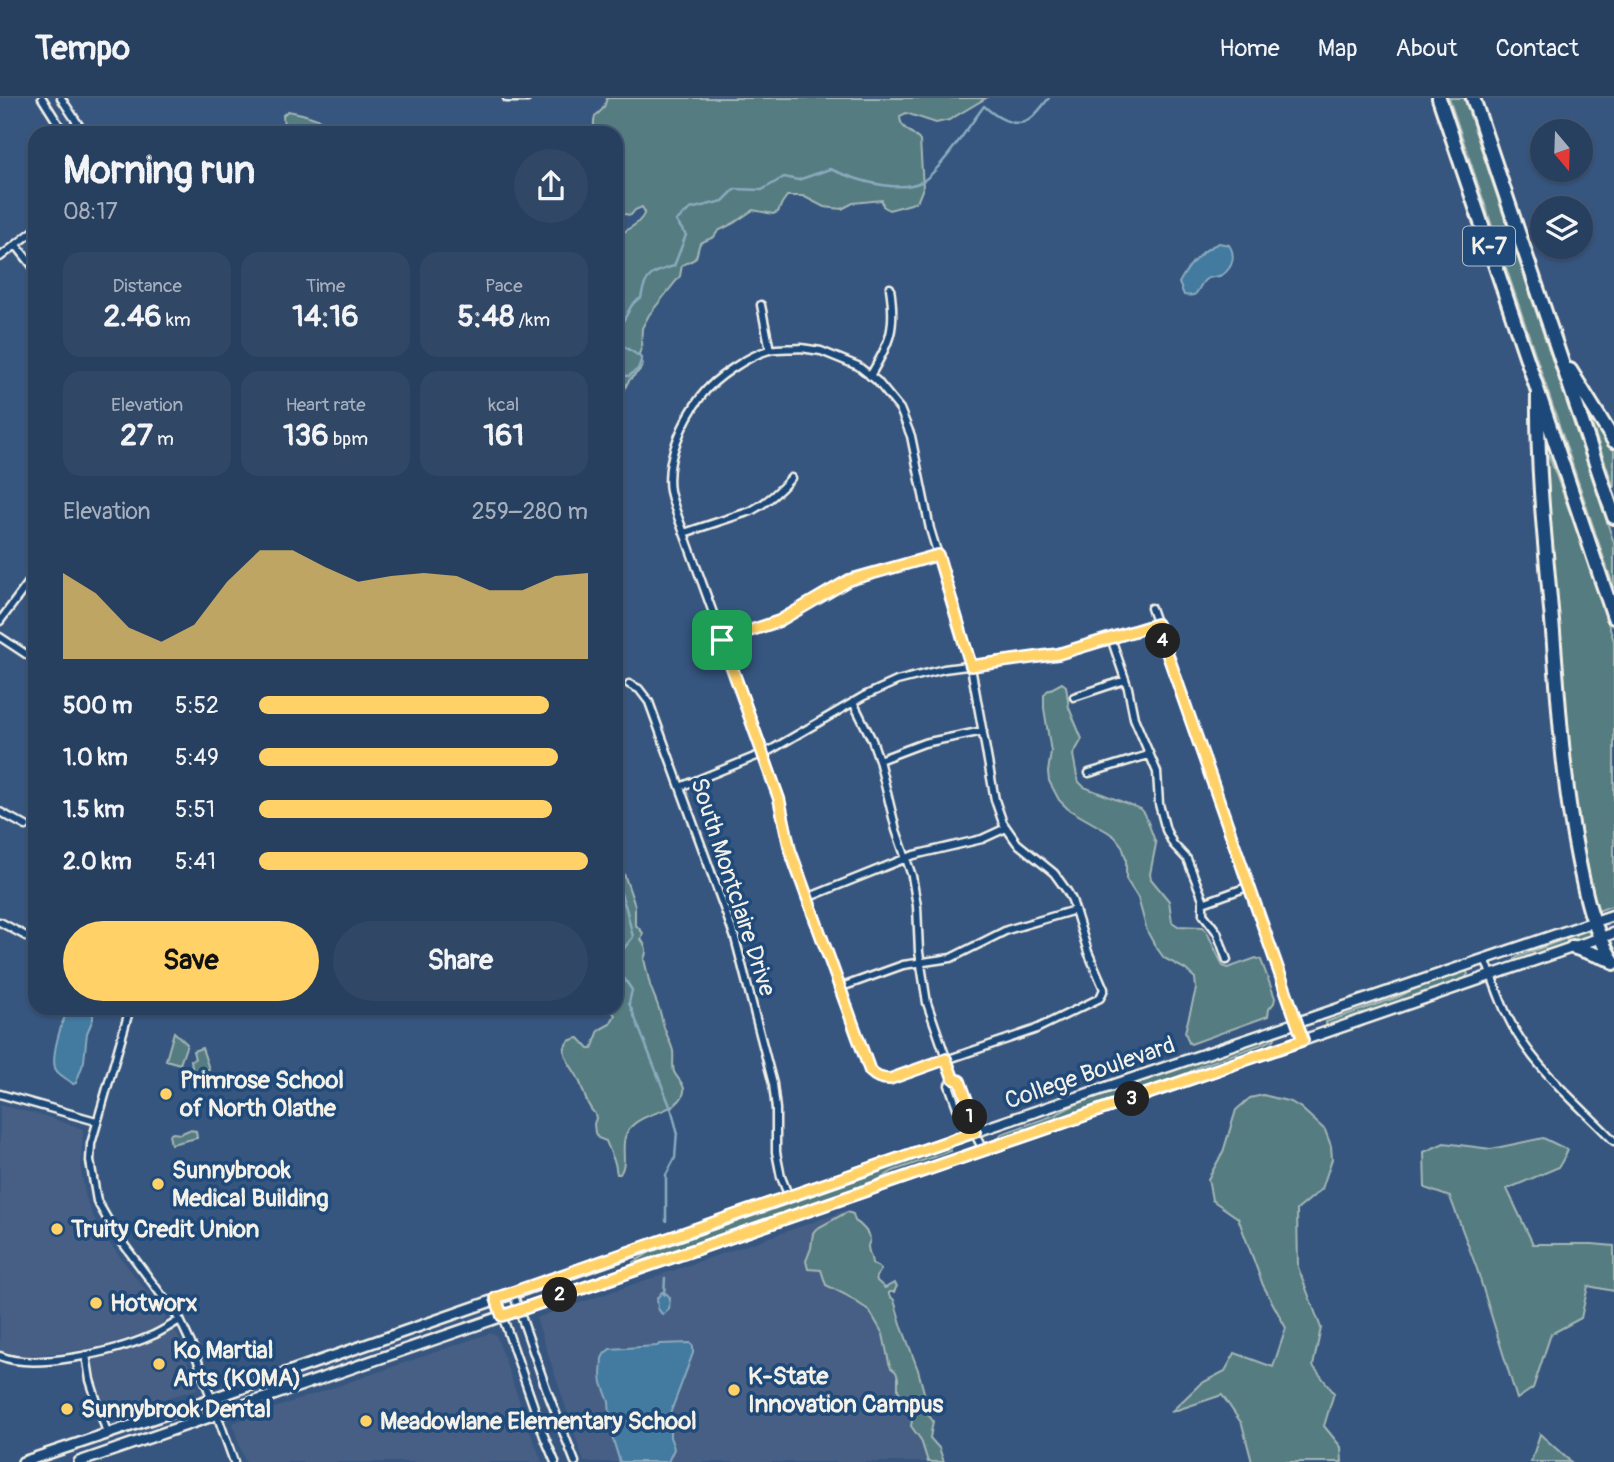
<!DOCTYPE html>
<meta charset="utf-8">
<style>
body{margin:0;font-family:Pangolin,sans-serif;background:#304766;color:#f1f3f6;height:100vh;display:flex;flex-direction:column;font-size:26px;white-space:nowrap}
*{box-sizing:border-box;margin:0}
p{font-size:23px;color:#a5afbd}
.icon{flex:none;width:38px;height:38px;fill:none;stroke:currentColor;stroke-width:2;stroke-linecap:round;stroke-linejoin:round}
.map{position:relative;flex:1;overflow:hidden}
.side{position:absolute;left:28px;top:28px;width:595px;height:889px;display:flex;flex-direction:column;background:#284060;border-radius:21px;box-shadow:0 2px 5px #0004,0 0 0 2px #445975}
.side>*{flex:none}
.needle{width:46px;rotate:161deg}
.fabs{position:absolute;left:1530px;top:21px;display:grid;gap:14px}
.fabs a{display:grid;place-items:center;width:63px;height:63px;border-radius:50%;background:#284060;box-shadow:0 2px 5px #0004,0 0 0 2px #445975;font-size:35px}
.pin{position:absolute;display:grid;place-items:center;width:60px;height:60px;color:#fff;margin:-30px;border-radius:14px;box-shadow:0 4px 10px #0006}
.km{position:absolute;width:35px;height:35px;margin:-18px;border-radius:50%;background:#222;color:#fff;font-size:19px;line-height:35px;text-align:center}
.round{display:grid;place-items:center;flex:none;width:74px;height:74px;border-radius:37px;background:#304766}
.headline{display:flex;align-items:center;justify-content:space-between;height:119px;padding:0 35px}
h1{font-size:38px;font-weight:800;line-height:52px}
.stats{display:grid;grid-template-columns:repeat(3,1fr);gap:10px;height:119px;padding:7px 35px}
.stats div{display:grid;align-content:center;border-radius:18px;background:#304766;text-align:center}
.stats b{font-size:30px;font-weight:800}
.stats small{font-size:19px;font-weight:400}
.stats p{font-size:19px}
.chart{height:196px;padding:14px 35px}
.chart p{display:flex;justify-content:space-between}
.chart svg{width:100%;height:126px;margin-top:7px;fill:#ffd166;opacity:.7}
.cta{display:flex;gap:14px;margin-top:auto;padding:14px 35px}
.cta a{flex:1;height:80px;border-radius:42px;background:#ffd166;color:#111;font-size:28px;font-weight:800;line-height:80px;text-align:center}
.cta a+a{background:#304766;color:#f1f3f6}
ul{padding:0 35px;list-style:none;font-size:23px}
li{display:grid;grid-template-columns:112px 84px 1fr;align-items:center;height:52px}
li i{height:18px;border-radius:9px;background:#ffd166}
header{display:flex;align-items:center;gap:42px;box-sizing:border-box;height:98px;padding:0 35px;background:#284060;border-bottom:2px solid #445975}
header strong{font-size:33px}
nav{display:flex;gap:38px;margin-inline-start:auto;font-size:24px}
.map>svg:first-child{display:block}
.built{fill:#465f84}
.green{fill:#557b81;stroke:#a4b6b4;stroke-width:2}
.water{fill:#437aa0;stroke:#8aaabd;stroke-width:2}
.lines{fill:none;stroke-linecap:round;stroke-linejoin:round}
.stream{stroke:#8aaabd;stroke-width:2.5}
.minor-casing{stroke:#f4f1e8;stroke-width:11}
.secondary-casing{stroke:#f4f1e8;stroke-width:14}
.motorway-casing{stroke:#f4f1e8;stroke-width:18}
.minor{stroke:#1f4a7a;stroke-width:6}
.secondary{stroke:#1f4a7a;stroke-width:9}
.motorway{stroke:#1f4a7a;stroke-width:12}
.route-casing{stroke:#fff;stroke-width:14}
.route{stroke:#ffd166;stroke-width:9}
.poi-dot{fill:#ffd166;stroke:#1f4a7a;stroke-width:2.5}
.labels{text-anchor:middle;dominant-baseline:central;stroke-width:7;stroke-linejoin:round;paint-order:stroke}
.shield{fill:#1f4a7a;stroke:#b4bfc7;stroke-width:2}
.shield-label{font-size:23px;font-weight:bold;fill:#f4f1e8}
.street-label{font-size:24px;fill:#f4f1e8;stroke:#1f4a7a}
.poi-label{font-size:24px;font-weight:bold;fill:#f4f1e8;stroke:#1f4a7a;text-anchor:start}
</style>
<header>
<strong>Tempo</strong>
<nav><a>Home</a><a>Map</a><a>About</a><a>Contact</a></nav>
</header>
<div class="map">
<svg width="1614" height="1364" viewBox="0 0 1614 1364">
<rect width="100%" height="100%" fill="#365680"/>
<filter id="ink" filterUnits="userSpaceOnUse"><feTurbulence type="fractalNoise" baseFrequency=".0143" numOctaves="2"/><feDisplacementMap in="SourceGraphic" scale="14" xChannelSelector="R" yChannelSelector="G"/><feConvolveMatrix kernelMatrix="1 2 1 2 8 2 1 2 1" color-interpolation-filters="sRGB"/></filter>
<g filter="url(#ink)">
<path class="built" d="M0 1007 45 1018 83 1031 81 1073 86 1100 92 1116 108 1143 164 1216 166 1220 162 1226 144 1235 102 1248 72 1253 24 1258 13 1257 0 1252Z
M845 1113 933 1364H584L536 1220Z
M173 1233 176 1234 180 1242 197 1291 108 1318 95 1278 93 1266 94 1261 151 1243Z
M490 1235 496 1237 528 1328 542 1364H245L232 1325Z"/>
<path class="green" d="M607 0H986L949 22 936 25 906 15 900 18C900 32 913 33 920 43L923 90 918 102 911 106 889 112 883 108 882 102 853 105 842 111 824 109 803 98H787L782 105 778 114 773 116 753 112 734 125 718 133 714 139 700 145C694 162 701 159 682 167L680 178 649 217 642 230 641 251 639 256 643 266C640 275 633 277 628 284 623 292 625 299 616 304V133L624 134C633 128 641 124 645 114L642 109 635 112 631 117 624 116 616 110V35H588L594 28C593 15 599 17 604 9 605 6 606 3 607 0Z
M1449 0H1464L1614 445V490Z
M288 13C306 16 322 22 338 30L357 24 385 28 395 33 411 34 427 33 442 29 448 35H281L284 31 283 17Z
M1589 311 1614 351V390L1587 312Z
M1544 345 1577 433 1614 543V807L1598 813 1595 809 1569 666 1541 346Z
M1062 585 1066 588 1069 610 1082 641 1073 657 1077 678 1079 684 1084 689 1141 711 1145 716 1156 746 1150 776 1151 781 1169 803 1172 824 1178 828 1203 829 1207 834 1223 868 1228 870 1256 860 1261 862 1275 900 1274 905 1269 911 1268 918 1191 946 1189 945 1185 934 1196 891 1195 880 1185 871 1164 860 1154 846 1147 833 1138 800 1126 781V761L1122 748 1115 739 1108 734 1068 711 1059 702 1049 683 1048 674 1051 654 1044 610V597L1047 593Z
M616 760 622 770 635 808V826L643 835 641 841C646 849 648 852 644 861 646 870 648 878 650 887 654 899 660 910 662 922 664 933 670 942 673 953 674 959 672 968 674 974 679 984 690 989 680 1002 669 1015 641 1015 629 1031 618 1046 629 1064 620 1076H617L615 1065 606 1043 598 1040 595 1035 594 1026 596 1020 595 1016C585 1006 584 992 578 980 574 971 562 959 565 949 567 942 573 941 579 940L589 951H592L599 932 610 926 615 917 609 910H616V845L618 838 616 835Z
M1585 831 1590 835 1588 839 1519 863 1515 861 1517 859 1565 841 1577 834Z
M1462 873H1466L1468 876 1464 882 1329 928 1326 926V924L1398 899 1422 887Z
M174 934 187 946 180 966 166 962Z
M1273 938 1275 940 1274 942 1201 968 1179 980 1003 1040 1000 1038 1001 1036 1055 1017 1080 1004Z
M202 950 209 971 193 977 191 962 195 961 193 953Z
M1263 997 1291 1004 1301 1010 1325 1032 1331 1048 1332 1061 1322 1091 1297 1112 1298 1169 1321 1230 1313 1268 1334 1295 1324 1328 1341 1349 1342 1364H1252L1242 1326 1222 1297 1171 1314 1200 1286 1225 1273 1235 1255 1273 1269 1286 1230 1263 1187 1238 1120 1212 1102 1208 1081 1223 1054 1236 1012 1250 1000Z
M189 1032 196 1033 197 1040 171 1046 169 1037 173 1035 180 1036Z
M1543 1040 1568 1052 1559 1069 1507 1091 1533 1146H1592L1614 1148V1193L1588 1188 1581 1220 1551 1236 1533 1290 1517 1301 1477 1171 1450 1099 1425 1090 1424 1054 1444 1045 1491 1051Z
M949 1048 951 1053 893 1073 874 1085 634 1168 633 1165 655 1151Z
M847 1114 853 1116 855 1123C861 1126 869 1135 870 1142 870 1144 868 1146 868 1148 868 1154 872 1160 872 1166L879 1169 881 1172 876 1179 877 1183 885 1190 894 1185 897 1188 894 1194H889V1197L894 1202 902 1229 918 1272 925 1298 924 1305 926 1314 933 1323 930 1340 939 1350 944 1364H928L921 1342 911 1328 913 1317 912 1312 906 1306 898 1292V1280L896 1274 891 1270 889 1265 883 1236 872 1217 867 1211 846 1197 826 1187 821 1172 808 1171 806 1163 811 1150 813 1135 816 1131Z
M1540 1336 1571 1364H1531Z"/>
<path class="water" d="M1219 145 1229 147C1236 157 1233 170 1222 177 1216 180 1210 178 1205 182 1196 190 1201 200 1184 197L1179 185C1188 168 1201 152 1219 145Z
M70 910H89L93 915V921L87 935 84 963 76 985 73 986C68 981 60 978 56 972 50 961 61 922 70 910Z
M662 1194 667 1196 670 1200 669 1211 663 1217 658 1211 657 1200Z
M690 1245 693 1248V1255L670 1316V1339L673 1347 674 1351 668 1364H620L611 1335 609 1304 602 1285 601 1277 602 1260 605 1255 610 1251 657 1248 660 1246Z"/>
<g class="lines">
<path class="stream" d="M616 240C617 229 621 227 626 218 631 209 631 205 641 200 645 176 653 174 674 168L686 137 676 123 690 111 723 103 735 91 762 92 784 79 798 82 830 71C854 81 895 96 921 84 937 77 972 24 984 8 995 18 1015 32 1030 21 1037 16 1043 7 1049 0
M616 243 642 260 638 271 629 278 616 277
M616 782 626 810 633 839 617 859 619 873 632 892 629 905 672 1013 677 1033 675 1060 666 1077V1123
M664 1197 665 1180"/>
<defs>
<path id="minor" d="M42 0 64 35
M61 0 84 35
M507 0H527
M16 147 35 171
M0 159 35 132
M761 207 770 252
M801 250 821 253 858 268 877 283 900 311 911 338 930 431 969 558 995 702 1003 725 1017 745 1054 775 1067 793 1072 802 1088 854 1104 891 1100 900 1034 932 890 981C881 981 876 979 870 973L790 752 780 701 767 664 684 435C679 422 673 407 670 393 665 362 683 322 702 297 715 280 748 258 769 252 779 250 791 251 801 250Z
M870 278C891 243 896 230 890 190
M684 435 751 413C768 404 779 394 791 380
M1151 510 1303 942
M0 523 35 476
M0 539 35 562
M1111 540 1128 590 1134 620 1157 674 1159 706 1166 732 1173 746 1187 761 1203 801V816L1217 834 1227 862
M722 542 779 523 849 482 938 457
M629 586 639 591 649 604 735 840 773 986 776 1011V1054L781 1079 789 1099
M1074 599 1125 582
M853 604 872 642 879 662 896 732 912 778 917 808 919 854 927 905 953 980 949 987 960 1018 969 1024 983 1052
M879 662 924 645 983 633
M1089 675 1148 657
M680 689 769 653 864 598 897 583 944 571 1058 556 1157 526
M0 714 26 728
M807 800 914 757 982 741 1006 730
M1203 805 1250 788
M0 824 35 843
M1485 860C1494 885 1503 912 1516 934 1541 976 1581 1009 1614 1043
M839 890 903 867 951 860 1007 832 1075 812
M130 910 91 1046 90 1063 97 1103 116 1136 180 1222 194 1252 234 1364
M953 980 960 983 972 1014 969 1024
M0 996 96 1023
M513 1195 546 1290 575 1364
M496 1200 544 1338 555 1364
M86 1257 90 1282 107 1335
M0 1258C35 1273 117 1253 151 1238 161 1234 171 1227 180 1222"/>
<path id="secondary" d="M23 1364 211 1301 975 1034 1614 817
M79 1364 1614 835"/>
<path id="motorway" d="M1439 0 1614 519
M1473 0 1614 419
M1570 272 1614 343
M1538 296C1537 375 1546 454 1553 534 1559 609 1563 686 1578 760 1586 800 1592 830 1614 865
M1573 849 1612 862"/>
</defs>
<use href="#minor" class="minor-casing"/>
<use href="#secondary" class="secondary-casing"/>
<use href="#motorway" class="motorway-casing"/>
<use href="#minor" class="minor"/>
<use href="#secondary" class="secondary"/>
<use href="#motorway" class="motorway"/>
</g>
</g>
<g class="lines" filter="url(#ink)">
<defs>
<path id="route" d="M938 457 971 568 1058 556 1157 526 1303 942 502 1218 496 1200 975 1034 969 1024 971 1014 960 983 953 980 946 961 890 981C881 981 876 979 870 973L790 752 779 701 722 542 779 523 849 482Z"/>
</defs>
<use href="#route" class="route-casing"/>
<use href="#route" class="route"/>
</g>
<g class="poi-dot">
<circle cx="166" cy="996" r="7"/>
<circle cx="158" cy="1086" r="7"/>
<circle cx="57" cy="1131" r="7"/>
<circle cx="96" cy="1205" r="7"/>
<circle cx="159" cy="1266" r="7"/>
<circle cx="734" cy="1292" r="7"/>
<circle cx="67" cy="1311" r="7"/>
<circle cx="366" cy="1323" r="7"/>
</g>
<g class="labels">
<rect class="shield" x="1463" y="128.5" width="52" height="39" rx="5"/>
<g class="shield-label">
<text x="1489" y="148">K-7</text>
</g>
<g class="street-label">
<text transform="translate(733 789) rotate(72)">South Montclaire Drive</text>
<text transform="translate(1090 975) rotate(-19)">College Boulevard</text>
</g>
<g class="poi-label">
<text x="180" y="982">Primrose School<tspan x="180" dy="28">of North Olathe</tspan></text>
<text x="172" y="1072">Sunnybrook<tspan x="172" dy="28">Medical Building</tspan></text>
<text x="71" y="1131">Truity Credit Union</text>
<text x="110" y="1205">Hotworx</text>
<text x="173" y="1252">Ko Martial<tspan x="173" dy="28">Arts (KOMA)</tspan></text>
<text x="748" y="1278">K-State<tspan x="748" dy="28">Innovation Campus</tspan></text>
<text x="81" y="1311">Sunnybrook Dental</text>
<text x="380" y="1323">Meadowlane Elementary School</text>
</g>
</g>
</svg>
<div class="fabs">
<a><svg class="needle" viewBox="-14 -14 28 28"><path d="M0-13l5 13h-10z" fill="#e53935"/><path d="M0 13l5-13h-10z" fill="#a5afbd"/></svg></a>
<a><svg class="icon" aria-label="layers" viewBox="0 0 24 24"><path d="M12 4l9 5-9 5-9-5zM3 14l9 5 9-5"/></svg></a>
</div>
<div class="pin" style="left:722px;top:542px;background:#1e9e55"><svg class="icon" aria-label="arrive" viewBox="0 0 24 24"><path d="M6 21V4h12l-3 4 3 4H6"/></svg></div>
<b class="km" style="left:970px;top:1019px">1</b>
<b class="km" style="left:560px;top:1197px">2</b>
<b class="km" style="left:1132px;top:1001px">3</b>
<b class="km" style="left:1163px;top:543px">4</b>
<section class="side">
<div class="headline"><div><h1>Morning run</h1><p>08:17</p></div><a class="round"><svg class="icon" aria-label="share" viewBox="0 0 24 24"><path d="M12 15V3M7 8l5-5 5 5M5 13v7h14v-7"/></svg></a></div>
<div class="stats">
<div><p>Distance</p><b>2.46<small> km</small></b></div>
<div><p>Time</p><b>14:16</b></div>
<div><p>Pace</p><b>5:48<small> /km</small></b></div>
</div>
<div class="stats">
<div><p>Elevation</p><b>27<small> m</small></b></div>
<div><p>Heart rate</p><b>136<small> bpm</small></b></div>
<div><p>kcal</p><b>161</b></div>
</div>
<div class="chart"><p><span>Elevation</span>259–280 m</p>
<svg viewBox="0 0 160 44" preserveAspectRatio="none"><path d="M0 44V14L10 21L20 33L30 38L40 32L50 17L60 6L70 6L80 12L90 17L100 15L110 14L120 15L130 20L140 20L150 15L160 14V44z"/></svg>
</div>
<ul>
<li><b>500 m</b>5:52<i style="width:88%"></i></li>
<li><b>1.0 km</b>5:49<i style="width:91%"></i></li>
<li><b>1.5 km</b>5:51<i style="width:89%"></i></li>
<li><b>2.0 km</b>5:41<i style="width:100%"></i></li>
</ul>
<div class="cta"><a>Save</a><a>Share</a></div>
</section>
</div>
